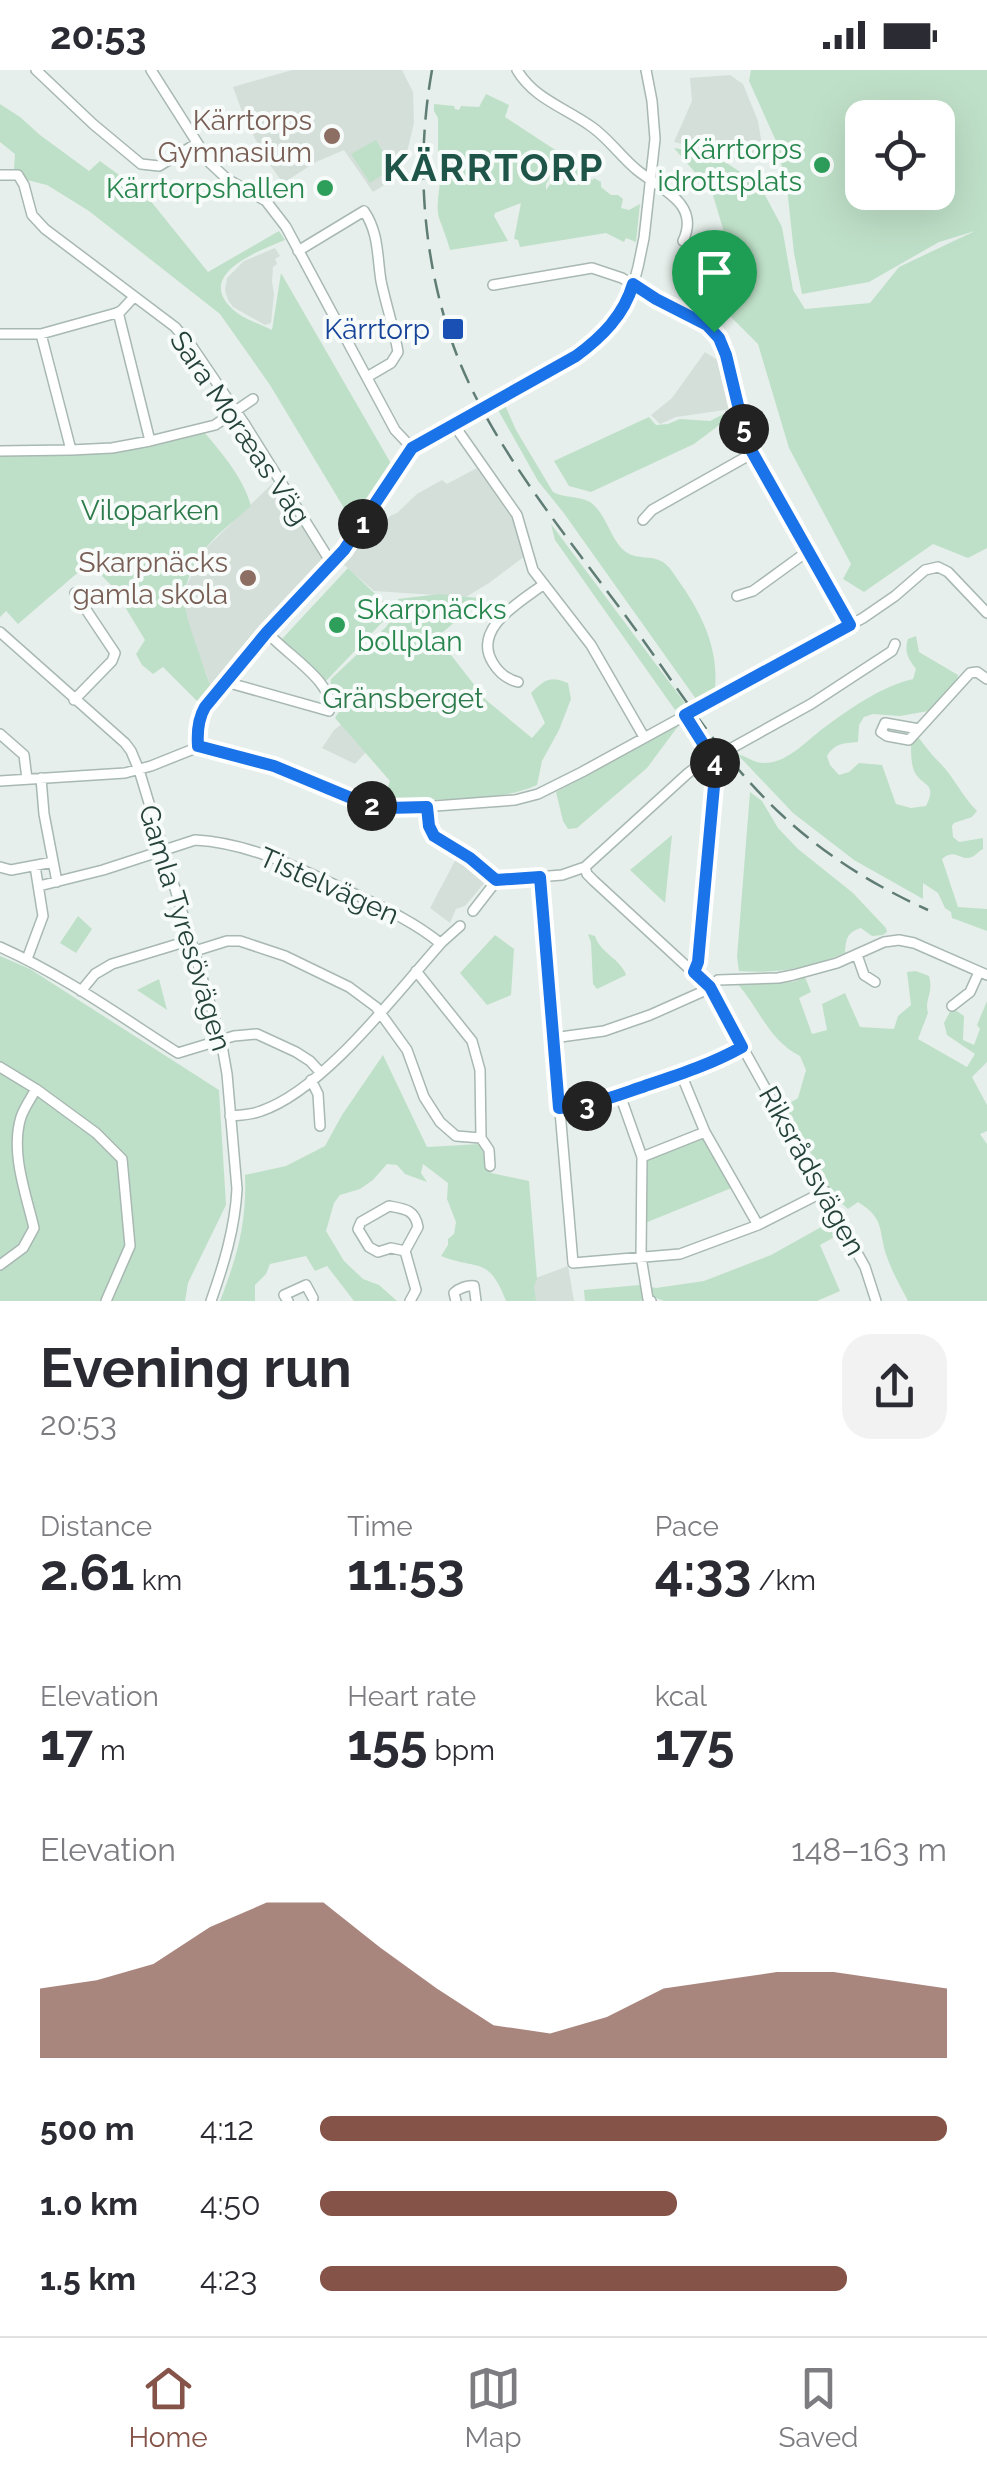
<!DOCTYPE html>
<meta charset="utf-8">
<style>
body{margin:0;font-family:Raleway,sans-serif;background:#f2f2f3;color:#2b2b33;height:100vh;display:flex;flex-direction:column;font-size:38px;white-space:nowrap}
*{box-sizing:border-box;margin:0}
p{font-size:32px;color:#7c7c81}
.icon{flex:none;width:55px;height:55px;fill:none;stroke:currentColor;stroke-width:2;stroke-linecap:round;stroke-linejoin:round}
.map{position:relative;height:1231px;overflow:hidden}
.details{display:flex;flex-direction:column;background:#fff;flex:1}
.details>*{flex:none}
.controls{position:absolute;left:845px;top:30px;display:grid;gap:20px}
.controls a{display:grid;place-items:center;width:110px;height:110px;border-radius:20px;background:#fff;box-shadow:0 10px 40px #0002;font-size:50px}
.pin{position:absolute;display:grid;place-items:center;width:85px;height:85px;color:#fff;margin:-102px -42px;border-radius:50% 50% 50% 0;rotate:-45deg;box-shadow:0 0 10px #0007}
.pin .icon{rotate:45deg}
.km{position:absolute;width:50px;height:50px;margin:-25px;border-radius:50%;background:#222;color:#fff;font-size:28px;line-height:50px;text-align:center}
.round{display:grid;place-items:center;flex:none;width:105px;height:105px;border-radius:30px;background:#f2f2f3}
.overview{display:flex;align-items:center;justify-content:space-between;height:170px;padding:0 40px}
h1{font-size:55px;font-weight:700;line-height:75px}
.metrics{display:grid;grid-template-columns:repeat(3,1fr);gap:15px;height:170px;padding:10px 40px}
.metrics div{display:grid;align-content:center}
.metrics b{font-size:50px;font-weight:700}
.metrics small{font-size:28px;font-weight:400}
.metrics p{font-size:28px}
.chart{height:280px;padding:20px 40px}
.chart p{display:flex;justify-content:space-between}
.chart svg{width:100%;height:180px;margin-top:10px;fill:#855347;opacity:.7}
ul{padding:0 40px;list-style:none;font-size:32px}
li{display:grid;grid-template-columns:160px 120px 1fr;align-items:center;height:75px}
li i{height:25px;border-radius:12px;background:#855347}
.status{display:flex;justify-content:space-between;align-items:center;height:70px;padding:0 50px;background:#fff;direction:ltr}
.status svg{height:28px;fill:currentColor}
.tabs{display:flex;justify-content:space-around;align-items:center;height:140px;border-top:2px solid #e1e1e2;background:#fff;font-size:28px;color:#7c7c81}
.tabs a{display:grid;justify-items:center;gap:5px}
.tabs .active{color:#855347}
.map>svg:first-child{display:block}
.built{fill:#d4dfda}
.green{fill:#bfe0c8;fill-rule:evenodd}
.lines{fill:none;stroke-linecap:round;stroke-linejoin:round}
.minor-casing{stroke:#a8b8b2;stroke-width:12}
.minor{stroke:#fff;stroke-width:9}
.rail{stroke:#5f7d75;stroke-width:2.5;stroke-dasharray:20 10;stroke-linecap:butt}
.route-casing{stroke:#fff;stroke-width:20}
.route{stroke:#1a73e8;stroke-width:12}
.education-dot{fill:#8d6e63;stroke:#f7fbf9;stroke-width:4}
.leisure-dot{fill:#2e9e5b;stroke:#f7fbf9;stroke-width:4}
.transit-dot{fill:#1a4fb4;stroke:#f7fbf9;stroke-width:4}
.labels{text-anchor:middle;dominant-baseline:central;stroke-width:8;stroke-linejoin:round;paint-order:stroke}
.education-label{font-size:28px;fill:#785e54;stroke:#f7fbf9;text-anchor:end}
.leisure-label{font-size:28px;fill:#27864d;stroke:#f7fbf9;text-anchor:end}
.transit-label{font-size:28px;fill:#164399;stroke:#f7fbf9;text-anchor:end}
.street-label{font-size:28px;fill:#24423a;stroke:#f7fbf9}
.park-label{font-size:28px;fill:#2d7a4b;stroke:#f7fbf9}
.district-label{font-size:38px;font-weight:bold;letter-spacing:2.5px;fill:#1f5548;stroke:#f7fbf9}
</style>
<div class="status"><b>20:53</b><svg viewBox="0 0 49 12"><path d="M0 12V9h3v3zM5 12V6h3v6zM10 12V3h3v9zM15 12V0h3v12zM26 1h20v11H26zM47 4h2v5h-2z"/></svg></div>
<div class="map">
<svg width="987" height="1231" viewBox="0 0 987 1231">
<rect width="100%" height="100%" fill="#e6efeb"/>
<path class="built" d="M292 0H402L413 22 414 53 407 82 397 107 373 122 344 80 316 92 283 113 265 88 244 47 233 17Z
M730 5 743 14 758 51 764 87 727 90 705 80 674 72 692 31 690 8Z
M275 178 280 186 275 189 277 194 273 197 272 212 274 224 271 253 265 255 233 237 228 230 225 220 227 208 244 191Z
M705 282 722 293 732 339 676 347 660 354 651 345 672 328Z
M477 398 513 450 525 486 489 513 466 527 374 521 343 494 368 460 378 459 390 446 397 443 417 424 442 410 447 414Z
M275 411 323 489 320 494 295 519 211 617 187 553 184 521 202 482Z
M342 654 366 682 355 694 322 678 334 660Z
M457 787 464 790 486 811 465 836 456 839 450 853 430 838Z
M568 1196 574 1231H535L528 1211Z"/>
<path class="green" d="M751 0H987V478L968 488 933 474 864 522 843 509 851 494 789 378 758 274 722 238 729 179 712 122 674 78 708 84 728 94 759 114 782 157 793 220 805 239 870 233 899 197 975 161 939 172 869 212 802 224 794 183 787 118 776 71 749 11ZM862 48H938V122H862Z
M486 24 509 35 505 47 563 85 546 114V120L571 85 592 98 588 108 593 110 594 108 601 112V117L611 125H618L623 129 621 138 629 140 640 134 636 172 626 168 624 172 606 163 520 177 518 170 514 169 521 133 495 143 494 146 508 171 450 180C447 169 443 159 439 148 434 130 445 107 438 91V48L434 41V34L454 36 455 39 459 40 461 36 479 37Z
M0 34 20 47 40 65 89 101 100 91 145 124 208 202 279 161 285 170C258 181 191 206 236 242 246 250 261 254 272 260L281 203 393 397 353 453 270 315 220 244 89 141 47 115 27 110 14 99 15 84 0 72Z
M376 70 393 98 370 113 351 84Z
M505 335 516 360 553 422C564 428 579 426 590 432 607 444 610 470 626 482 637 490 652 485 663 492 669 496 674 504 678 510 701 542 719 578 715 618L696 629 563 442 538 411 497 338Z
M733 339 734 344 694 374 591 422 569 416 554 391 649 347 656 355 668 354 680 349 710 351Z
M204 362C222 383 244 409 251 436 236 450 211 468 201 485 178 519 183 536 195 572 201 587 204 601 211 616L213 615 200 634 163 597 153 604 142 595 136 584 145 570 113 517 89 493 18 554 6 541 0 547V385L71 383Z
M551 454 685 633 675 640 555 470Z
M348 498 393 541 325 612 282 569Z
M440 524 478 528 480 531 437 567 486 630 532 668 545 653 531 623C544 610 550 605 568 613L571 629 559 660 542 691 537 715C499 733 426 729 383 730L390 711 335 648 339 642 330 621 331 609 386 557 395 544 398 529Z
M916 566 919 582 958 605 957 610 928 641 900 646 873 644 864 647 859 655 858 672C843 674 836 672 827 686L830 695 839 705 849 702 859 693 882 695 896 734 911 738 926 736C938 712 922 717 914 701 911 693 911 682 911 675L918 667C925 676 931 684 940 693 954 707 962 726 977 741L972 747 954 753 952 756 953 767 959 772 983 768V779C979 781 976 785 972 787 960 792 956 777 942 789L958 837 987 839V861L952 848 951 842 945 838 938 823 923 813V829L854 790 793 743 737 684C747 686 755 694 766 693 789 692 808 669 825 657 851 638 882 616 913 609L916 599C908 588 904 582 908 569Z
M679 655 647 698 577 758 568 759 563 751 556 722Z
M750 722 762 731 778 758 798 779 853 823 886 858 887 862 883 865 872 866 861 858C847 862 846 869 845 883 809 898 777 904 739 901L737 887Z
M672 765 665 833 630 800Z
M78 846 92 859 76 883 60 873Z
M588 864 595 866C600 883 621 889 626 905L597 919 593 914 591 873Z
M495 865 514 879 511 925 487 935 460 903Z
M0 886 30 899 219 1020 226 1135 188 1213 185 1231H0Z
M916 901 929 906C934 923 924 930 928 943L918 969 967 997 975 984 947 965 944 953 952 938 964 946 963 970 974 975 980 959 977 955 987 931V992L972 1007 987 1035V1061L980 1064 987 1074V1231H908C901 1217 892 1202 887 1187 878 1162 886 1149 858 1132L848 1139 834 1126 785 1036 798 1028 806 1000 800 986C769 971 759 938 737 913L793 912 805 907 811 922 799 928 812 964 827 960 822 934 845 923 860 957 894 959 898 946 911 935 907 902Z
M159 909 167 940 137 920Z
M383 985 427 1077 480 1074 491 1103 529 1111 537 1209 534 1216 536 1231H506C488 1185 479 1201 441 1186L448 1175V1169L454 1164 456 1152 447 1129 448 1113 423 1094 421 1103 427 1112 405 1104 397 1095 387 1094 373 1110 360 1119 340 1125 334 1133 326 1161 344 1191 363 1209 379 1215 397 1231H354L327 1196 315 1201 306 1186 270 1194 266 1204 255 1215V1231H220C237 1187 247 1153 245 1105L286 1096 325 1076 342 1045Z
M702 1066 734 1117 645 1153V1089Z
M832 1151 840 1164 820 1175 840 1221 817 1231H664L656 1228 638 1231H585L584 1220 640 1215 656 1218 704 1211 771 1185Z"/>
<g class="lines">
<defs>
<path id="minor" d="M36 0 93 54 141 94 159 96 196 74
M151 0 210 93 227 109 266 131 286 157 395 360 412 378
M517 0C534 29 566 38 592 57 609 69 621 87 637 100 660 119 701 133 683 171
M0 105H18L24 115 32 145 45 159 175 257 193 278 244 353 332 494
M298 181 364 141C379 163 377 186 381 211 386 235 394 258 398 282L391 293 367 307
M493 215 592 198 622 208 654 228 707 255 719 268 726 285 742 352 751 380 850 555
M118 242 150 371
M0 264H41L120 242 133 228
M41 264 71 380
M454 355 517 445 533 500 591 575 644 667
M0 381 71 380 112 378 150 371 215 355 253 329
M643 450 652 440 753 383
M737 526 753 521 808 481
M0 562 125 673 131 681 139 700 221 970 227 1004 237 1119C235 1158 224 1194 211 1231
M226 612 329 641C337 613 284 583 267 562
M518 612C506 609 499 603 493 593 471 558 522 531 544 514
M74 630 112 591 115 583 75 523
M685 645 712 689
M919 659 909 670 887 666 881 662 885 653 919 659 970 603 977 602 987 609
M0 664 24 685 27 709
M198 676 200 646 205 637 267 562 344 480 412 378 576 286 597 270 611 255 631 223 638 197 644 168 655 69 652 31 646 0
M41 708 44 744 57 812
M0 711 125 703 151 696 201 676 273 696 368 735 395 739 515 730 538 724 582 702 863 548 895 526 925 500 938 497 948 502 987 543
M427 737 429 756 434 766 470 788 497 810 562 805 585 797 687 704 710 686
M0 797 11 800 53 792
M585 797 587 804 594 811 709 917 865 1197 876 1231
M540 807 573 1193 680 1184 758 1155 825 1121
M39 816 103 800 195 770C249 773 296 797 344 819 377 835 412 850 440 873
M473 841 497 810
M0 877C63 905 120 946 178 983L234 966 257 964 296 982 310 991 321 1003
M195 881 227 871H240L285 886 349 917 376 937 407 980 424 1027 440 1052 456 1066 481 1068
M857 885 864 905 875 912
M27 889 43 846 35 796
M416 901 472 971 480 1000 481 1068 489 1080 490 1096
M694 901 698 892 716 694 712 689 811 634 892 581 895 574
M81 921 95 904 112 894 191 870
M952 936 970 922 979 902
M553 968 604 961 650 945 704 921 718 910 778 908 793 905 837 893 884 872 899 870 914 873 987 905
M0 997 36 1019 96 1063 122 1089 130 1176 106 1231
M681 1004 705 1062 758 1155
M311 1010 318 1024 320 1056
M620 1025 642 1087 641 1187 648 1229 651 1231
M559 1038C589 1037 613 1027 641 1017 676 1006 711 994 743 977
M230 1046C241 1045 251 1045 261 1041 324 1020 398 921 442 872L460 856
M642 1087 705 1062
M405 1181 418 1157C415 1140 406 1139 389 1136L361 1152 358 1159 369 1177 378 1182 391 1178 405 1181 416 1220 410 1231
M0 1195 23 1178 34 1158C26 1124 10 1082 21 1047 24 1038 31 1028 36 1019
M288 1231 284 1225 306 1215 313 1228
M456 1231 454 1223C459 1218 468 1215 474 1216L476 1231"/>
</defs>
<use href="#minor" class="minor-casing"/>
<use href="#minor" class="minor"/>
<path class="rail" d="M432 0C416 90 422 182 451 269 486 372 569 468 633 556 680 621 723 691 783 746 826 786 875 816 928 840"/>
</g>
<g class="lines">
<defs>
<path id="route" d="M633 214 656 229 707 255 719 268 726 285 742 352 751 380 850 555 685 645 716 694 698 892 694 902 710 917 742 977C712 994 678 1005 645 1016 615 1026 591 1036 559 1038L540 807 496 810 470 788 434 766 429 756 427 737 387 738 368 735 274 696 198 676C197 662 198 649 205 637L267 562 344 480 412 378 576 286C602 267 624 245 633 214Z"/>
</defs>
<use href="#route" class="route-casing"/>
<use href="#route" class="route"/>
</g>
<g class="education-dot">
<circle cx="332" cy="66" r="10"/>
<circle cx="248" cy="508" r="10"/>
</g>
<g class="leisure-dot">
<circle cx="822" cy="95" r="10"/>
<circle cx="325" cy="118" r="10"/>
<circle cx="337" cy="555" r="10"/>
</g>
<rect class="transit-dot" x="441" y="247" width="24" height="24" rx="5"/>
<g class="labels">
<g class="education-label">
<text x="312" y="50">Kärrtorps<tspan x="312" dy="32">Gymnasium</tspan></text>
<text x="228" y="492">Skarpnäcks<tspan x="228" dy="32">gamla skola</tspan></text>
</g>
<g class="leisure-label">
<text x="802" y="79">Kärrtorps<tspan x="802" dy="32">idrottsplats</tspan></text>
<text x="305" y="118">Kärrtorpshallen</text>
<text x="357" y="539" text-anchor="start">Skarpnäcks<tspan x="357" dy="32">bollplan</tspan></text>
</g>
<g class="transit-label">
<text x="430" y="259">Kärrtorp</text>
</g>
<g class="street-label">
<text transform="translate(240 358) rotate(56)">Sara Moræas Väg</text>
<text transform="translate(329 816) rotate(24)">Tistelvägen</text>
<text transform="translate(185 858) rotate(73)">Gamla Tyresövägen</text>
<text transform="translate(812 1101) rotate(61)">Riksrådsvägen</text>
</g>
<g class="park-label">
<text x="150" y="440">Viloparken</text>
<text x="403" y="628">Gränsberget</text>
</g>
<g class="district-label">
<text x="494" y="97">KÄRRTORP</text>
</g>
</g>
</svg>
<div class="controls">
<a><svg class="icon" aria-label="locate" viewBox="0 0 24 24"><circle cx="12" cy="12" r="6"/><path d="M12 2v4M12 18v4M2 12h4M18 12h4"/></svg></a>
</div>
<div class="pin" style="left:714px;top:262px;background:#1e9e55"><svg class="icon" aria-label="arrive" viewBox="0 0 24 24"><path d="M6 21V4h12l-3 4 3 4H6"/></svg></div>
<b class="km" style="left:363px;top:454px">1</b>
<b class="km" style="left:372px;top:736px">2</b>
<b class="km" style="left:587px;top:1036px">3</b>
<b class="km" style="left:715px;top:693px">4</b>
<b class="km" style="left:744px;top:359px">5</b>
</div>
<section class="details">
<div class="overview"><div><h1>Evening run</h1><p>20:53</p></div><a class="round"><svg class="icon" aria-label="share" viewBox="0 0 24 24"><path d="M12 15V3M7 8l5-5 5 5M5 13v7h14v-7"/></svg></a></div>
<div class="metrics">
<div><p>Distance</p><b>2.61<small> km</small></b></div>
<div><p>Time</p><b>11:53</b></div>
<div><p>Pace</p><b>4:33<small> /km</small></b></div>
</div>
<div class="metrics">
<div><p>Elevation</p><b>17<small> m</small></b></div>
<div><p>Heart rate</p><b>155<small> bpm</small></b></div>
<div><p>kcal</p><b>175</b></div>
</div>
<div class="chart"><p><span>Elevation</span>148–163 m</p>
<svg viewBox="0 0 160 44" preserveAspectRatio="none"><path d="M0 44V27L10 25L20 21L30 12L40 6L50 6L60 17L70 27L80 36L90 38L100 34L110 27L120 25L130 23L140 23L150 25L160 27V44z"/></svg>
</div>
<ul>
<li><b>500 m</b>4:12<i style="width:100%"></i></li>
<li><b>1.0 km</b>4:50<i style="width:57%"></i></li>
<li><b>1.5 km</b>4:23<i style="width:84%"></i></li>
</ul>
</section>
<nav class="tabs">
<a class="active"><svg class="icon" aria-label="home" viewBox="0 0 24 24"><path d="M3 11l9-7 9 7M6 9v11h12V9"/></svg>Home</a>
<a><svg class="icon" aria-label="map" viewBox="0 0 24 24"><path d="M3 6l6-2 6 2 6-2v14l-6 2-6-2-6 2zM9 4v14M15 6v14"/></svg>Map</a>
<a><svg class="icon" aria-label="saved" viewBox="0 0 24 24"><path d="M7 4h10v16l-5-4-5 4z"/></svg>Saved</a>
</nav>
